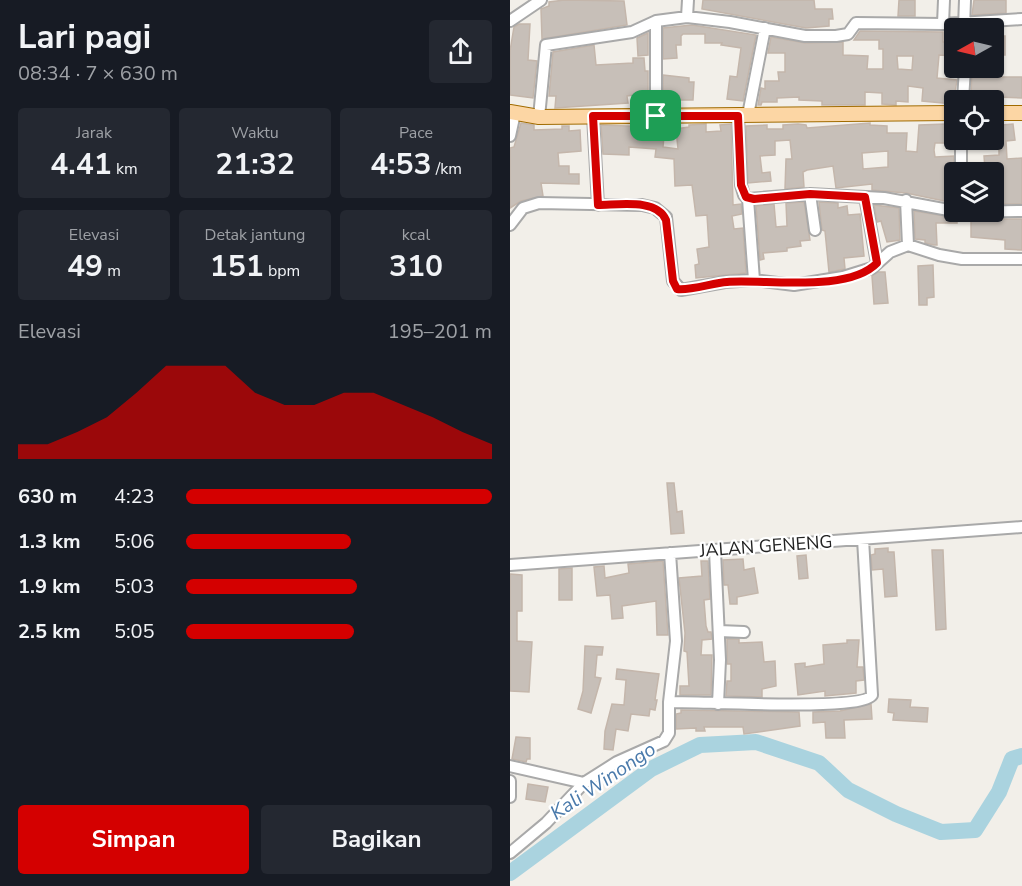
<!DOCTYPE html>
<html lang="id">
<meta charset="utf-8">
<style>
body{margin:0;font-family:"Nunito Sans",sans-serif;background:#242831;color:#f1f3f6;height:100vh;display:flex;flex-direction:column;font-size:22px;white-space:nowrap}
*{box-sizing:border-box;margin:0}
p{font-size:20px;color:#9ea1a6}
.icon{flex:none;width:33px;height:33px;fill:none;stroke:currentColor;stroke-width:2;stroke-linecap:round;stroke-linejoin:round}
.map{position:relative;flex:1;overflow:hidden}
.panel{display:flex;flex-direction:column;background:#171b24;width:510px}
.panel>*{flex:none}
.needle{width:39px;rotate:262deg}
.controls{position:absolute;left:434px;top:18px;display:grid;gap:12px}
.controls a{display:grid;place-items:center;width:60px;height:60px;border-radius:6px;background:#171b24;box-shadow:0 2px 4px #0004;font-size:30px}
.pin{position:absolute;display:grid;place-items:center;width:51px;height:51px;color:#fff;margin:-26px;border-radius:12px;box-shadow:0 3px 9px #0006}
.round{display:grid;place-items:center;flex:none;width:63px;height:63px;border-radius:6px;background:#242831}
.summary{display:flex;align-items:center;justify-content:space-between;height:102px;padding:0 18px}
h1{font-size:33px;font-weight:700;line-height:45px}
.stats{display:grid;grid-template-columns:repeat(3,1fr);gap:9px;height:102px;padding:6px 18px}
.stats div{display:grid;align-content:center;border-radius:6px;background:#242831;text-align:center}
.stats b{font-size:30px;font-weight:700}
.stats small{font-size:16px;font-weight:400}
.stats p{font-size:16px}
.chart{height:168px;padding:12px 18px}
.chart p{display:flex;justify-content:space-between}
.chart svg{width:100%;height:108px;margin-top:6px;fill:#d40000;opacity:.7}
.button{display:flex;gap:12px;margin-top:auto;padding:12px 18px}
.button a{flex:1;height:69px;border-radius:6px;background:#d40000;color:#fff;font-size:24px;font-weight:700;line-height:69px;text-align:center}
.button a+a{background:#242831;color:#f1f3f6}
ul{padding:0 18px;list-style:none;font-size:20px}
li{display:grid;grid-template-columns:96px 72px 1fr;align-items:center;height:45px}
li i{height:15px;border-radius:8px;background:#d40000}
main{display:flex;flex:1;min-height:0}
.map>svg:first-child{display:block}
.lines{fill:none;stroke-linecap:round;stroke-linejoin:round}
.river{stroke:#aad3df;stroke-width:16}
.building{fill:#c7bfb8;stroke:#c4b6ab;stroke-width:1.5;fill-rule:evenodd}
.minor-casing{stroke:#a9a9a9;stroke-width:14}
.major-casing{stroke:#a06b00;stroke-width:16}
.minor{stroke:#fff;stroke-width:10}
.major{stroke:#fcd6a4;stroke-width:14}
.route-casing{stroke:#fff;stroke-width:12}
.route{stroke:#d40000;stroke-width:8}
.labels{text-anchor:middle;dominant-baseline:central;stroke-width:4.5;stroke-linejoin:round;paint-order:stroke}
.street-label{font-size:18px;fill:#222;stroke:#fff}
.water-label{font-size:20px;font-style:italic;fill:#4a7aab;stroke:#fff}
</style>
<main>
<section class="panel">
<div class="summary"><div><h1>Lari pagi</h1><p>08:34 · 7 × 630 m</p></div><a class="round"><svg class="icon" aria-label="share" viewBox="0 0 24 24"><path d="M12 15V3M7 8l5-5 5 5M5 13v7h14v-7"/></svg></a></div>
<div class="stats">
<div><p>Jarak</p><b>4.41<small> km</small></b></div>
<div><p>Waktu</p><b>21:32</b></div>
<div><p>Pace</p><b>4:53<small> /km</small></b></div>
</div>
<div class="stats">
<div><p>Elevasi</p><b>49<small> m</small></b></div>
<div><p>Detak jantung</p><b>151<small> bpm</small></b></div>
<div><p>kcal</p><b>310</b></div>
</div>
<div class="chart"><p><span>Elevasi</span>195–201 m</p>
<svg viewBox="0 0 160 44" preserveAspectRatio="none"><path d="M0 44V38L10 38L20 33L30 27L40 17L50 6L60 6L70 6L80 17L90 22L100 22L110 17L120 17L130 22L140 27L150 33L160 38V44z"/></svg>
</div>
<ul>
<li><b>630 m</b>4:23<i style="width:100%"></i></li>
<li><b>1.3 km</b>5:06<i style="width:54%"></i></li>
<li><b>1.9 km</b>5:03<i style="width:56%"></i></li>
<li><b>2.5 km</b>5:05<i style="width:55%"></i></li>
</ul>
<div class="button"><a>Simpan</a><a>Bagikan</a></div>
</section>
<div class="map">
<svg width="512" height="886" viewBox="0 0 512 886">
<rect width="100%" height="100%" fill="#f2efe9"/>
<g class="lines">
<path class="river" d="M0 873 141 769 190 745 246 742 309 763 338 790 386 814 431 832 465 830 489 792 502 759 512 756"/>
</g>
<path class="building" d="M54 0 114 1 117 25 32 39 31 9 39 6V2Z
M193 0H304L305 9H322L323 19H319V26L296 28 192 9Z
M389 0H405V16H388Z
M464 0H496V13L462 15Z
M9 24H20L18 60 27 61 23 98 0 95V51L4 27Z
M182 25 246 35 233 101 217 99 220 76 227 77 231 48 211 45 212 43H195V34H173L171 36V45H166L167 58 153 59V28Z
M350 31 433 32V42H444V56L429 55 427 78 447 80 443 104 412 101 413 88 398 86V102L386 101V105L372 104V93L355 92V105H312V101L289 100V97L267 98V102H252L251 105H248L251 88 255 89V81H269L268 72H275V53H258L261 37 295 43 333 42V55L358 56 357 69H373V49H369V40H344ZM387 56H403L402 70 388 69Z
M138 33V55L128 56 127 38Z
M483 36H495V55H483Z
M84 45 86 65 123 63V58H134L135 71H138V93L117 96 118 103 45 108 46 96H39L43 52Z
M462 68H486L488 77H512V98L485 97 484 100 461 99Z
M153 75 179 78V82H184L183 100H163L160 92 158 98 153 97Z
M11 123 24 125V130L52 129V126H59V131L70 130 71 151 48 153 49 166H59V174H69V184L31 183 33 196 11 201 0 208V148L4 147Z
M360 123V125L377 126V133H397L396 151 407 152 409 125 436 124 444 126V143H425L424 150 425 157 444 156V203L396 193 362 190V184L326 188 323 166 297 170 293 172 294 187 275 189 276 159H282L280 140 265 141V155L250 156 252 173 260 172 261 181 238 183 236 126 257 125V129H273V125L288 124 296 125 297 128ZM378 151V167L353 169 352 153Z
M196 124V132L211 131 210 125 221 124 223 205 231 204 232 214 222 216 224 229 233 228 236 273 186 278 185 265 189 264 187 249 199 247 197 215 186 216 182 185 165 186 164 159 145 157 146 149 119 147V155L93 154 91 125 145 127 146 125H155L153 147 168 149 166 129 179 127V125Z
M503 124 505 140 496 141 497 159 512 158V204H483V190H488V168L475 169 474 156 489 155V145L483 144V135L492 134V125Z
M294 202 300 240 290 241 291 246 277 248V251L253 253 254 259 250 260 246 206 264 204 266 227 277 226 276 203Z
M309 202 328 203V208L337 206 338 215 350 214 354 256 334 258 335 269 319 272 315 231 312 230Z
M364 205 389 208 390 240 377 242 371 221 367 222Z
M404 211 447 218V223H426L427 245H424L415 243V240L405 239Z
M461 219H512V250L495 249V240L461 237Z
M423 265 424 297 417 298V305H409L408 266Z
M368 272H375L378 303 364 304 362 276Z
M157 483H164L167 512 172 511 174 533 161 534Z
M378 548V552H384L387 596 375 597 373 569 362 570 361 555 365 554V549Z
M422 550H433L436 629 426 630Z
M296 555 298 578 289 579 287 556Z
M233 559 234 570 244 568 248 593 227 597V604H220L218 585H214L213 560Z
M153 561 158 635H147L146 601 112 606 113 618 102 619 100 595 87 596 84 567 94 566 95 578 119 573 118 564Z
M191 561H198L200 599 194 600 196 626 198 632H201L202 639 192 640 191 655H202L201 695H170V686H179L177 652 174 651 175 633 169 578 192 576Z
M62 568V600H49V569Z
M0 574 12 575V611H7V641L22 642 19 692 0 691Z
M217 639H229V643L252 642 254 662 265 661 266 686 252 689V697L216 696 217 681H221V664H217Z
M337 640H349L347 667H353L354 680 346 681V693L315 696V691L288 695 285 664 295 663V667L314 664 313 645 337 643Z
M75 646 93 647 92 655H87L85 677 91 678 81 713 68 709 73 691Z
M107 669 149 674 145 700H147L145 710 140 709 139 716 121 714 118 731 106 729 103 750 94 749 95 731 102 704 114 705 116 680 106 679Z
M379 699 401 700 400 707 418 708 417 722 383 720 384 713 378 712Z
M361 704 362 719 334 720 335 738H316L315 722 303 723V712L330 711Z
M171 710 289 712 290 726 234 734 233 727H194L195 731H186V728L166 729V714L171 713Z
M6 737 20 738V759H17L16 762 2 759Z
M18 784 38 787 35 802 16 799Z"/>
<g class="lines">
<defs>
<path id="minor" d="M177 17 220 22 295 36H326L338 34 346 23 433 24 512 19
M0 21 31 0
M433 24 434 0
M454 27 455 0
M453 100 455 68
M228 115 231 185 234 195 238 199 300 194 374 198 444 211
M238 115 255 28
M83 116 88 205
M146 116V21
M29 117 36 45 122 32 146 21 177 17 178 0
M0 136 5 113
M451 140V172
M300 194 305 230
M355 197 367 263
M238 199 244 280
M396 200 398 245
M454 212 512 211
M0 225 13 208 29 203 132 205 145 208 156 217 163 281 171 290 215 282 244 280 284 285 333 277 362 268 380 252 398 245 429 255 452 259H512
M205 551 210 660 208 704
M160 553 166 641 159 702C187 701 351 712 362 695L353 539
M0 565 512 527
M209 631 234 632
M0 766 74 783
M0 781V797
M0 853 36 823 74 783 107 762 154 741 159 733V702"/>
<path id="major" d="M0 112 29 117 444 113
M483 113H512"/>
</defs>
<use href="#minor" class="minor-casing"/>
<use href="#major" class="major-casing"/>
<use href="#minor" class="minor"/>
<use href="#major" class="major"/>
</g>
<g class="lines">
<defs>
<path id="route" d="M83 116H228L231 185 236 197 244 199 300 194 355 197 367 263C338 293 256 279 217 282 203 283 179 291 167 289L163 281 156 220C147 198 108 205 88 205Z"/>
</defs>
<use href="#route" class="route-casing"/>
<use href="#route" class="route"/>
</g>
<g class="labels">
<g class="street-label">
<text transform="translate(256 546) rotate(-4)">JALAN GENENG</text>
</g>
<g class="water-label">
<text transform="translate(93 781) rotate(-34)">Kali Winongo</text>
</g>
</g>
</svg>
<div class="controls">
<a><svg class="needle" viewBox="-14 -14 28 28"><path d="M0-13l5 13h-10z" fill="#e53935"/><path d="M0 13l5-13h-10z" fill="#9ea1a6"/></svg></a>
<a><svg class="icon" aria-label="locate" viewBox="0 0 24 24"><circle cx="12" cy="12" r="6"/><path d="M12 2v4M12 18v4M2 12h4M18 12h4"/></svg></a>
<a><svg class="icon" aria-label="layers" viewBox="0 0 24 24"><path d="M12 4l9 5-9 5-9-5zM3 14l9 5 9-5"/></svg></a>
</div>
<div class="pin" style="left:146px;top:116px;background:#1e9e55"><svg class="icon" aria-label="arrive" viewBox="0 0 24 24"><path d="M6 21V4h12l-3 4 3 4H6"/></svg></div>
</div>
</main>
